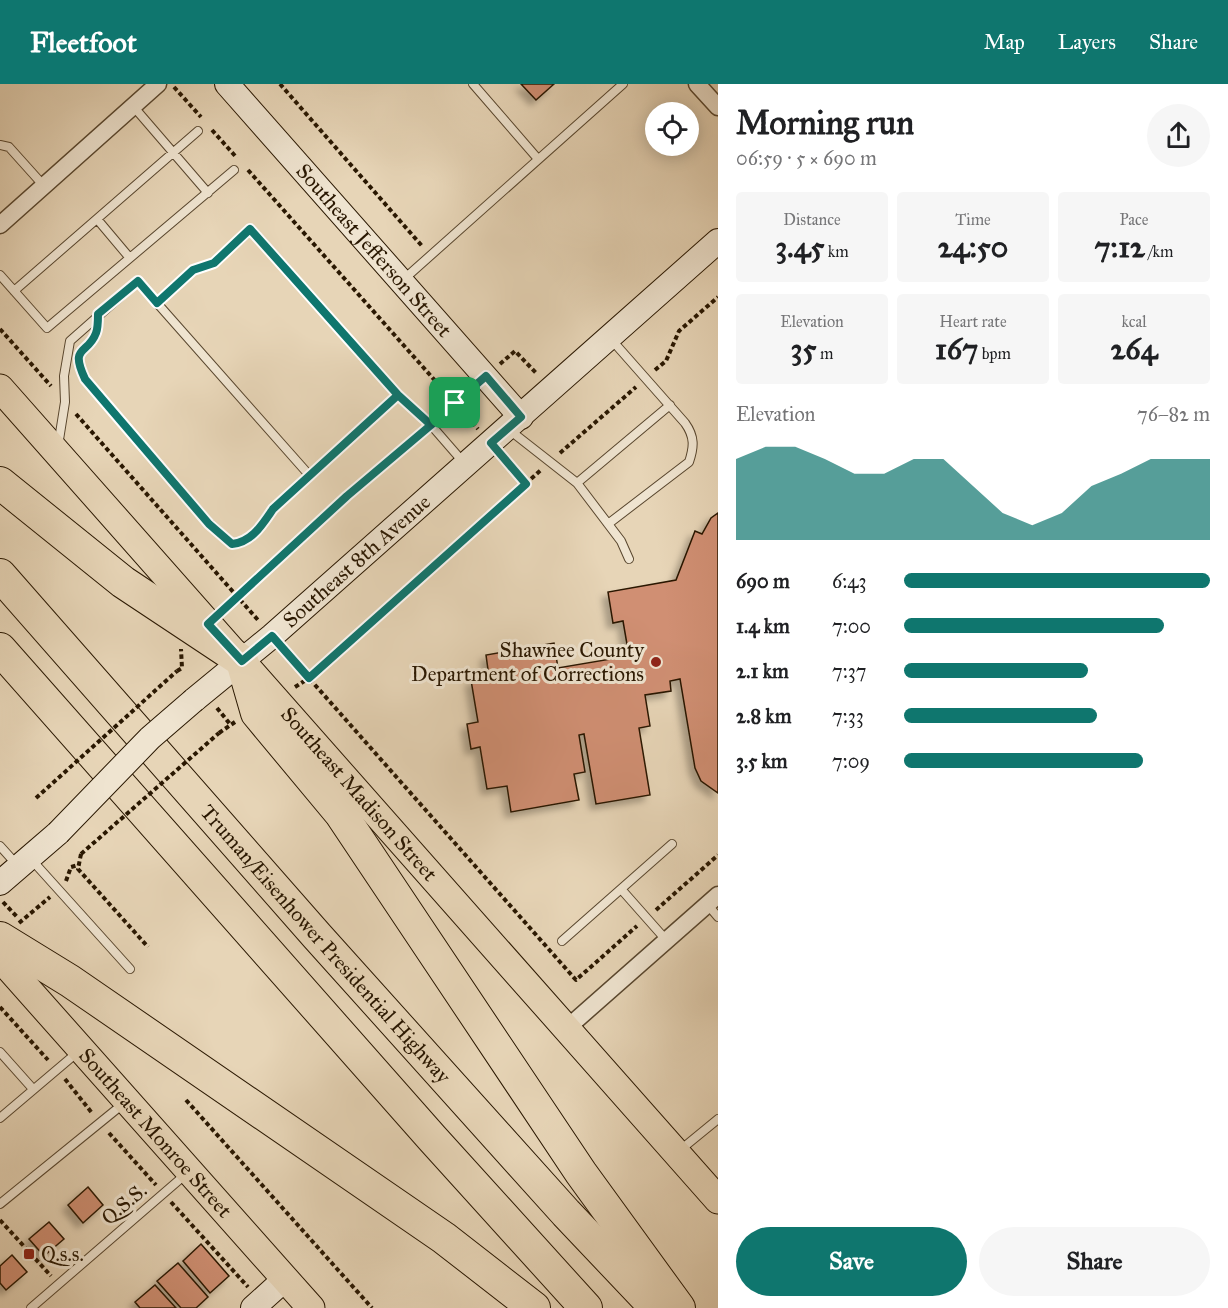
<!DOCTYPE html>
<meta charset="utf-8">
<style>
body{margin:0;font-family:"IM FELL Great Primer",serif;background:#f6f6f6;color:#202124;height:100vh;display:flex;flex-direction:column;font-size:22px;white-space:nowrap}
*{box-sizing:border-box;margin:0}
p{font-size:20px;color:#757577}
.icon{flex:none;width:33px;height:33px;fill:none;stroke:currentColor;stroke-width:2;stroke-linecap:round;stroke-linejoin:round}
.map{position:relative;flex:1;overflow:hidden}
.drawer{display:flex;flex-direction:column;background:#fff;width:510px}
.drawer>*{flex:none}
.controls{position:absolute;left:645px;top:18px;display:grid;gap:12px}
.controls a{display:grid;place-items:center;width:54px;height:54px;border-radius:50%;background:#fff;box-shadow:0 3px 15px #0003;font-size:30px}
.pin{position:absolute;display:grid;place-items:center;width:51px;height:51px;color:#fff;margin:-26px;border-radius:12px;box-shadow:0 3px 9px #0006}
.round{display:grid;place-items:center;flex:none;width:63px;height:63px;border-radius:32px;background:#f6f6f6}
.overview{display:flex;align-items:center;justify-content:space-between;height:102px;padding:0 18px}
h1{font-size:33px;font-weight:800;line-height:45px}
.metrics{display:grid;grid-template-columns:repeat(3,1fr);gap:9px;height:102px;padding:6px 18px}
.metrics div{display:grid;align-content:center;border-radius:6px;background:#f6f6f6;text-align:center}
.metrics b{font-size:30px;font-weight:800}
.metrics small{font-size:16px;font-weight:400}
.metrics p{font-size:16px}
.chart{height:168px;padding:12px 18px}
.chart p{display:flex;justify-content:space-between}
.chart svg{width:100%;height:108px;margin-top:6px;fill:#0f766e;opacity:.7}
.cta{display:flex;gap:12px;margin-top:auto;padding:12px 18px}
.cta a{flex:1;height:69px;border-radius:36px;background:#0f766e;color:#fff;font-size:24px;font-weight:800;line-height:69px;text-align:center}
.cta a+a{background:#f6f6f6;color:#202124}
ul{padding:0 18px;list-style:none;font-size:20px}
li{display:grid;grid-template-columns:96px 72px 1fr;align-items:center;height:45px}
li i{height:15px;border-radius:8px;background:#0f766e}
header{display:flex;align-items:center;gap:36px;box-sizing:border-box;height:84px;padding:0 30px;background:#0f766e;color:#fff}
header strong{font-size:28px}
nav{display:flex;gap:33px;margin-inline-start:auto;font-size:21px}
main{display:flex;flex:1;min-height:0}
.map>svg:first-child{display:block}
.building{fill:#d08f73;stroke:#291701;stroke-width:1.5;filter:url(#shadow)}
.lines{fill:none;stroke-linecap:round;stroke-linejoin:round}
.lane-casing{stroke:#58462e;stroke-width:10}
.street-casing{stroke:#58462e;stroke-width:19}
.secondary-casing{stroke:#291701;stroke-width:26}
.primary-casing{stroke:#291701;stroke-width:29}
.highway-casing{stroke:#291701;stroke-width:34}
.path{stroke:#291701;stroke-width:4;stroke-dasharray:4.5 3;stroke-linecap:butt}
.lane{stroke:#efe4d0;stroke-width:8}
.street{stroke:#efe4d0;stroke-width:16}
.secondary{stroke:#efe4d0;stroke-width:24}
.primary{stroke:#e7d5b7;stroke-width:27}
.highway{stroke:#e7d5b7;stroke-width:32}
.secondary-bridge-casing{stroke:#291701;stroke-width:26;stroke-linecap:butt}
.path-bridge{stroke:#291701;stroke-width:4;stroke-dasharray:4.5 3;stroke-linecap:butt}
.secondary-bridge{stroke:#efe4d0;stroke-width:24}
.route-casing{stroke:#fff;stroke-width:12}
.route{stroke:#0f766e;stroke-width:8}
.poi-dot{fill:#8f2418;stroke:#efe4d0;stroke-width:2}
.labels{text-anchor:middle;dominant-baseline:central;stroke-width:6;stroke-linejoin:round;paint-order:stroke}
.street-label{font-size:21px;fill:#291701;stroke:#efe4d0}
.poi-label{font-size:21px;fill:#291701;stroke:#efe4d0;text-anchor:end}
</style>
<header>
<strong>Fleetfoot</strong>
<nav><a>Map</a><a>Layers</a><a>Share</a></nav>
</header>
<main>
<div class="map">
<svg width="718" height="1224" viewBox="0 0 718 1224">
<defs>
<filter id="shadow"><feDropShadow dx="-5.5" dy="5.5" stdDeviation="3" flood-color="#0004"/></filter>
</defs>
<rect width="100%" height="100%" fill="#e7d5b7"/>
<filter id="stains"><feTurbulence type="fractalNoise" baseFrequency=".00333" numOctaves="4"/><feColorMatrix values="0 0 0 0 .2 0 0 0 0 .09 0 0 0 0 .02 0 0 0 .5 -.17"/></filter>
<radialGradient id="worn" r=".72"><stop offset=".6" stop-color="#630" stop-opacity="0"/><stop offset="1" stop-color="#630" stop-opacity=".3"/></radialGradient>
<path class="building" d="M521 0H554L536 16Z
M718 429V709L701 697 695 684 680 595 670 597 671 607 645 611 650 642 639 644 650 711 596 720 584 650 579 651 585 688 574 690 579 716 511 728 507 702 487 705 480 663 471 665 467 640 478 638 471 596 489 593 486 571 554 559 558 584 629 572 623 537 613 539 608 508 676 496 695 447 702 450 711 434Z
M88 1103 103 1121 83 1139 68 1121Z
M49 1138 64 1155 44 1172 29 1155Z
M201 1160 229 1192 210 1209 183 1177Z
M12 1171 27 1188 6 1206 0 1199V1182Z
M178 1179 208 1213 196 1224H181L157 1197Z
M155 1201 176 1224H140L135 1218Z"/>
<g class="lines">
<defs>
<path id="lane" d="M473 0 538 75
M133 22 208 109
M0 61 9 63 44 102
M97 135 129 173
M0 191 47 244 234 86
M403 196 623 0
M14 207 198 47
M98 230C98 235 98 244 96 249 88 271 69 261 85 295L209 439 232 460C253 458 261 439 274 424 285 413 298 402 310 392
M398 311 431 341 464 379
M508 345 577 399 621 457 629 475
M58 362 65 318 64 292 70 257 138 197 157 219 310 392 398 311 251 145 214 179 193 186 157 219
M577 399 670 321
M608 440 689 378C694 363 695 353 685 339L610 254
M0 762 18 782
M30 774 130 885
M621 805 672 760
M707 820 718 833
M562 857 621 805 667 857
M0 968 33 1005
M0 1034 79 967
M679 1067 718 1035
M0 1120 123 1020
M31 1224 186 1090"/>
<path id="street" d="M697 0 718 23
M0 141 158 0
M566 945 718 811"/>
<g id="secondary">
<path id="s1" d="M227 0 521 333"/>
<path id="s2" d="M194 616 272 552 718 157"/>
<path d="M0 799 58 749"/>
<path d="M253 1224 285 1195"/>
</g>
<g id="primary">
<path id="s3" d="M0 304 718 1116"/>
<path id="s4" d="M0 874 311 1224"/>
</g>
<g id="highway">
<path d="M0 399 123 498 242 577 257 629 341 730 581 1089 679 1224"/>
<path id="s5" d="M0 491 317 852 566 1129 656 1224"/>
<path d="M0 565 432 1054 586 1224"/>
<path d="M0 854 70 897 444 1154 534 1224"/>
</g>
</defs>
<use href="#lane" class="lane-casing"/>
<use href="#street" class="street-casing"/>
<use href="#secondary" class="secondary-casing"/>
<use href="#primary" class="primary-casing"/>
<use href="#highway" class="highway-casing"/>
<path class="path" d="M280 0 422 162
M174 3 201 33
M212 46 237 74
M248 86 478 345
M0 245 51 302
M500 280 515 267 537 290
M655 286 666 277 679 247 718 213
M76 330 258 536
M439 333 471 305
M560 369 636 303
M503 373 526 400
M223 525 422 348
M285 567 576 896 637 842
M177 587 182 584 181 565
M295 603 309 594 541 386
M217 624 230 640
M219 649 235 638
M81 770 78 785 148 863
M66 797 71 783 78 781
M3 818 18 834
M656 826 718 771
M19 839 50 813
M0 923 48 976
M65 995 92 1029
M186 1016 372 1224
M109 1049 156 1101
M171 1118 248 1203
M0 1136 51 1192"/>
<use href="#lane" class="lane"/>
<use href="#street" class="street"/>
<use href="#secondary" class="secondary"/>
<use href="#primary" class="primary"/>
<use href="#highway" class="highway"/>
<defs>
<path id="secondary-bridge" d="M58 749 150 654 194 616"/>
</defs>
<use href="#secondary-bridge" class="secondary-bridge-casing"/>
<path class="path-bridge" d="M36 714 177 587
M81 770 219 649"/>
<use href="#secondary-bridge" class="secondary-bridge"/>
</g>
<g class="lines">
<defs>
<path id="route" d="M455 319 431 341 398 311 250 145 214 179 193 186 157 219 138 197 98 230C98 235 98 244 96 249 88 271 69 261 85 295L209 440 232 460C252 458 262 441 273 425L398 311 431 341 347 412 208 540 242 577 272 552 309 594 526 400 491 359 521 333 486 292 455 319"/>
</defs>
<use href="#route" class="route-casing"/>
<use href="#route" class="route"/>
</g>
<g class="poi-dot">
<circle cx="656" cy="578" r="6"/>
<rect x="23" y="1164" width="12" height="12" rx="3"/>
</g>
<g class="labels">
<g class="street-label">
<text stroke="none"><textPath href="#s1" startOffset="222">Southeast Jefferson Street</textPath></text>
<text stroke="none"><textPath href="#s2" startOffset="214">Southeast 8th Avenue</textPath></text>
<text stroke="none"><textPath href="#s3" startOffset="542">Southeast Madison Street</textPath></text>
<text stroke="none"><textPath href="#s5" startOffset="492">Truman/Eisenhower Presidential Highway</textPath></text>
<text stroke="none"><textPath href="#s4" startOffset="234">Southeast Monroe Street</textPath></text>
<text transform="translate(124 1120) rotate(-40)">Q.S.S.</text>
</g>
<g class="poi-label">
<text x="644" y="566">Shawnee County<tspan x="644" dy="24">Department of Corrections</tspan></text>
<text x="41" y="1170" text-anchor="start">Q.s.s.</text>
</g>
</g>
<rect width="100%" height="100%" filter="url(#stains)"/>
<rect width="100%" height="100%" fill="url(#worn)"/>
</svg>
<div class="controls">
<a><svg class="icon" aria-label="locate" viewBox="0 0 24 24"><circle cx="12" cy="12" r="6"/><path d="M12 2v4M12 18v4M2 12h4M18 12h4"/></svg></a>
</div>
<div class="pin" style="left:455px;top:319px;background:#1e9e55"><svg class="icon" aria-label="arrive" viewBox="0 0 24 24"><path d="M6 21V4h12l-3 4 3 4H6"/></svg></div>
</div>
<section class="drawer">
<div class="overview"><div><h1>Morning run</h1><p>06:59 · 5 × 690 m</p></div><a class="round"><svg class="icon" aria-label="share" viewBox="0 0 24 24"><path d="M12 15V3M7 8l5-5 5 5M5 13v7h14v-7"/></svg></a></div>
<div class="metrics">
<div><p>Distance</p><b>3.45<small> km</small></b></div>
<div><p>Time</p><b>24:50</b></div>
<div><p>Pace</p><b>7:12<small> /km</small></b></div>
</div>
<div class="metrics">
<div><p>Elevation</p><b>35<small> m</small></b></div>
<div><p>Heart rate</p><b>167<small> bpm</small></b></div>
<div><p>kcal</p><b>264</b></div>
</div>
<div class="chart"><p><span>Elevation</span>76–82 m</p>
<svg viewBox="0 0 160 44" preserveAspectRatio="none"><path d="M0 44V11L10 6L20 6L30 11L40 17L50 17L60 11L70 11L80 22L90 33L100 38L110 33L120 22L130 17L140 11L150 11L160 11V44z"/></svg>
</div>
<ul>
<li><b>690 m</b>6:43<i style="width:100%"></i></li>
<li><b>1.4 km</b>7:00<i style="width:85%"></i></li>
<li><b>2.1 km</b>7:37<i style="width:60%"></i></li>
<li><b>2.8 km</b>7:33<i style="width:63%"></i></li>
<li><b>3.5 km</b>7:09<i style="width:78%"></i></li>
</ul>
<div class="cta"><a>Save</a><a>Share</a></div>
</section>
</main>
